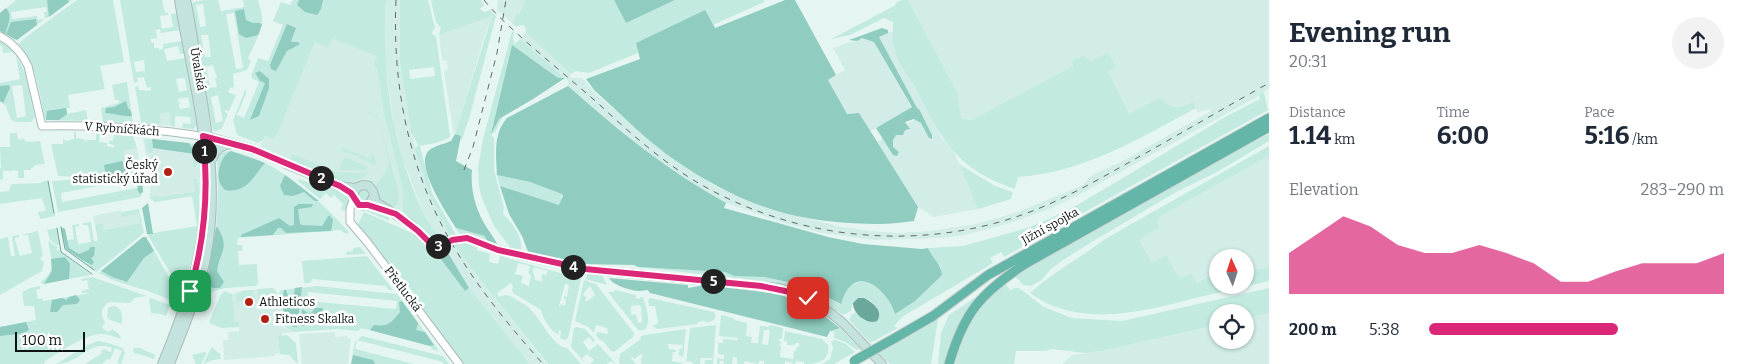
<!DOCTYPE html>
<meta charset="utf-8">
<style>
body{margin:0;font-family:Bitter,serif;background:#f2f2f3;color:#1f2937;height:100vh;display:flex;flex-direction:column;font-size:19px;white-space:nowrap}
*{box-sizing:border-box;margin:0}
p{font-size:16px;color:#747a83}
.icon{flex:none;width:28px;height:28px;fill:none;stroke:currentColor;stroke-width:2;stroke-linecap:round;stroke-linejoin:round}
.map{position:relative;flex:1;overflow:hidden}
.panel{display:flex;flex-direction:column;background:#fff;width:475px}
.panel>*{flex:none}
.needle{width:32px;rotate:357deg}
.tools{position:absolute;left:1209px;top:249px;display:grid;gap:10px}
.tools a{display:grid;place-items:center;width:45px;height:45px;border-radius:50%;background:#fff;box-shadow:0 1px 4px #0004;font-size:25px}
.scale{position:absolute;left:15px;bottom:12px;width:70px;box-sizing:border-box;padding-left:5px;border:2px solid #0d1312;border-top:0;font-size:14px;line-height:18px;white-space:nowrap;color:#0d1312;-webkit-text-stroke:4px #fff;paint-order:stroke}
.pin{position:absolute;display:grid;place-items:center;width:42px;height:42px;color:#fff;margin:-21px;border-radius:10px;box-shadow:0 2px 8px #0006}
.km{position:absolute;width:25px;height:25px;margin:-12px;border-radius:50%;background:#222;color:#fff;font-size:14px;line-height:25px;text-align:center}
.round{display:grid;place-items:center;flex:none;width:52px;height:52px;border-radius:26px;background:#f2f2f3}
.summary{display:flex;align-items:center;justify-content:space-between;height:85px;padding:0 20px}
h1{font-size:28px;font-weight:700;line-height:38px}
.metrics{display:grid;grid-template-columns:repeat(3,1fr);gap:8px;height:85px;padding:5px 20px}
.metrics div{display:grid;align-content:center}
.metrics b{font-size:25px;font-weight:700}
.metrics small{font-size:14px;font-weight:400}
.metrics p{font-size:14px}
.chart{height:140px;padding:10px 20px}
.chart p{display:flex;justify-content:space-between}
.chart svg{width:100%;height:90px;margin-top:5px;fill:#db2777;opacity:.7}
ul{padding:0 20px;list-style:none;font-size:16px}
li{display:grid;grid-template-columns:80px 60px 1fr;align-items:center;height:38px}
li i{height:12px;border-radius:6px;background:#db2777}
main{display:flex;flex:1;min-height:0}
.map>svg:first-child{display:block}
.built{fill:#d2ede7}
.green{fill:#c2eae1;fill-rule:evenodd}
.forest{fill:#90ccbf}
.water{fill:#6ca79b}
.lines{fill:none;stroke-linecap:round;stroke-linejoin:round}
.stream{stroke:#6ca79b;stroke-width:1}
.tertiary-casing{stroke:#aabbb7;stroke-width:9}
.secondary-casing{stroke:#aabbb7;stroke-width:10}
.trunk-casing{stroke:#cfd0d0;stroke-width:11}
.tertiary{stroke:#fff;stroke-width:7}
.secondary{stroke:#c5e3de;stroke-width:8}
.trunk{stroke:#64b6a8;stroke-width:9}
.rail{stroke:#5e6866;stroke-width:1;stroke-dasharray:6 6;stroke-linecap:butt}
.trunk-bridge-casing{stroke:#cfd0d0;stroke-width:11;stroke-linecap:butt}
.trunk-bridge{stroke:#64b6a8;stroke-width:9}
.route-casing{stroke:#fff;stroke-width:10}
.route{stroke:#db2777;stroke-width:6}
.poi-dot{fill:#b02113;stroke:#fff;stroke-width:2}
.labels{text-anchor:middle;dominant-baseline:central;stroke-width:5;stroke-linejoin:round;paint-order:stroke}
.street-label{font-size:12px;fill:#0d1312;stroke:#fff}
.poi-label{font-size:12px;fill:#0d1312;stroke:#fff;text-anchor:start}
</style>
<main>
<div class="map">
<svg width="1269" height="364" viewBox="0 0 1269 364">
<rect width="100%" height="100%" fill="#e5f6f2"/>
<path class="built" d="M386 0H400V62L411 132 424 177 435 204 481 281 547 364H530L469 289 449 259 423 212 402 157 394 124 386 70 384 42Z
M431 0 492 16 484 38 455 134 453 130 444 72 448 68 447 61 442 60 439 35 441 28 436 22Z
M498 0H525L518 15 516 14 513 24 497 10Z
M908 0H1269V88L1259 96 1080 194 1049 209 1013 222 965 235 941 238 875 240 822 233 784 223 726 203 694 186 664 166 608 122 568 86V80L520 39 526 33 571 74 570 76 572 78H582L595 93 672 159 715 186 771 209 838 226 870 231 898 233 930 231 976 224 1018 212 1083 185 1092 175 1121 162 1211 111 1210 109 1198 112 1193 102 1179 109 1171 108 1129 114 1101 57 1091 61 1072 60 1073 66 971 120 961 118 958 94Z
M893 32 894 50 942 138 954 152 978 209 934 217 918 207 877 142 919 117 879 37 886 33Z
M332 37 378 56 377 67 384 114 404 191V200L401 210 405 216 389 207 376 189 368 182 349 186 260 146 266 136 272 139 277 135 315 42Z
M862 38 874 42 912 108 870 131 859 113 847 114 828 80 845 70 833 48Z
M169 112 171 126 159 125V122H161L160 114Z
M143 138 198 145 201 172 200 195 155 202 149 197 151 186Z
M137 148 140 166 127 168 122 161V151Z
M1269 156V268L1253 270 1245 266V258H1218L1217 272 1196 282 1180 279 1166 255 1152 263 1138 240 1159 228 1158 221 1159 217Z
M122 210 121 215 138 212 141 223 103 230 102 223 95 225 93 216Z
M272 288 275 289 277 294 280 293 281 297 283 317 281 326 293 332 282 333V336H278L280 353 275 354V356L224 360 223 340H228V332L239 331V323H235L232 294 242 291Z
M1269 313V364H1062L1072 355 1102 351 1217 325 1218 340H1245V319Z
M335 332V337L346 336 351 339 348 364H302L299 334Z"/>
<path class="green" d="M16 0H72L15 40 0 31V13ZM46 7 47 12H44L45 19 38 20 37 16 12 19 11 12Z
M77 0H113L124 62 100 66 105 89 68 95 70 108H67V114L86 110 88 121 48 120 45 118C39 93 37 65 19 44L23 39Z
M120 0H162L165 13 168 12V15L160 16 162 29 173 27 171 14 178 13 181 30 161 33 160 29 156 30 157 38 150 39 152 43H154V48H159V50L163 49V44L183 41 185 54H180L178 46 164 49 167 61 186 58 197 124 194 129 182 128 183 123 191 124 190 117 177 116 175 117V127L171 126 169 112 160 114 161 122 159 123V125H144L141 122 135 87 138 86 139 90H144L145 91 151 90V87L147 88 144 77 137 78 138 82 134 83ZM144 60 145 71 136 72 134 62ZM181 78 185 79 187 90 179 92 176 79ZM188 97 190 107 180 109 179 105 181 103H179L178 99Z
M205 0H218L221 11 244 7 243 0H258C259 6 263 14 262 20 262 32 253 47 248 58L251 61 247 70 233 74 234 87 230 88 228 92 236 95 229 111 225 110V112L228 114 222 128 217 131H214L212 127 191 5 194 2ZM203 4 206 26 200 27 196 5ZM234 13 243 68 236 69 226 14ZM201 35H208L211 57H205ZM213 65 217 78H215L217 87 210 88 206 66ZM218 95 223 121 216 123 211 97Z
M293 0H386C381 72 392 144 422 210 427 221 435 232 442 243L436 244 402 211 404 194 384 114 377 68 374 66 377 56 332 38 328 47 315 42 277 135 272 139 266 136 263 140 258 143 237 135 233 120 246 88V94L237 115 244 118 259 82 252 78 251 76 258 58 268 61 283 25 273 21 281 2 290 5Z
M400 0H428L435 28 432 32 433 35 436 36 450 136 449 138 436 143 420 146 432 193 455 233V236L451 238 429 193 415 149 418 145 411 132 400 62ZM434 67 435 76 410 79 409 70Z
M431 0H481L484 5 480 9 484 12 490 10 496 16 469 119 461 142V136L455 134 492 16 439 35 441 28 436 22Z
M525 0H614L626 23 675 0H764V2L713 25 705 10 636 43 638 53 589 73 576 71 571 74 526 33 525 26 521 25 517 27 513 24 516 14H519Z
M902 0H908L958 94 961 118 971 120 1073 66 1072 60 1084 56 1091 61 1108 53 1116 67 1108 71 1129 114 1160 98C1174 110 1176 110 1193 102L1196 108C1140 138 1083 173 1018 177L1015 189C954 168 942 139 914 86 908 76 896 59 894 48 892 40 893 30 893 22L884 18 850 35 831 39 896 5 895 3Z
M512 31 514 33 513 39 515 44 520 39 565 78H558L512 45 492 129 496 122 503 116 495 132 491 135 494 138V170L504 208 503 214C512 222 523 237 521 249L517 251 512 250 494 226 482 199 479 187 478 168 483 139Z
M0 41C28 59 28 87 35 117L31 122H16L11 120 6 106 0 101V83L20 79 16 56 12 52 3 53 2 46H0ZM22 85 26 116 17 118 12 86Z
M127 82 133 123 103 122 101 108 119 103V100H115L112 85Z
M1262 92 1264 93 1268 110 1004 257 1001 252 990 258 993 263 902 317 894 326 898 328 870 343 849 320 851 315 856 312 865 321 877 308 870 301 858 298 853 303 851 311 843 315 808 292 779 283 638 267 725 272 734 276 764 277 802 285 840 304C842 301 842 296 844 293 846 288 851 285 856 283 875 275 889 298 894 313L941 268 931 255 928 248 963 246 1030 227 1053 217 1079 204 1227 116 1260 99 1259 96Z
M358 108 378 116 399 194 398 203 394 207H389L378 201 376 186 386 171 389 162 379 119 375 116Z
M74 132H76V138L83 139 86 141 87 140H96V133H100L99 142 107 143V146L114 148V145L109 144V141H113L114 134 133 136 137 148 123 151 127 168 140 166 143 183 141 197 58 212 52 181 79 179 81 182 83 181 81 169 78 177 56 176H58L51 144H63V139L67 141 74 139ZM136 179 137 188 62 202 61 193Z
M10 133H17L18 139 21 140 23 137 24 140 27 142 40 141 45 164 35 165 34 167 31 168V170H24V178H18V171L12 170V171H3V179L0 180V168H1L0 147H10Z
M1269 134V141L1217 172 1176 192 1095 240 1063 260 1050 270 1042 280 1031 286 1023 285 1015 276 1047 257 1228 155Z
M145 139 196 144C203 150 198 159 196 167H193L194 154 153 148 152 153 147 152Z
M1269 146V156L1159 217 1158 221 1159 228 1139 240 1152 263 1166 255 1180 279 1191 273 1196 282H1198L1217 272 1218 285H1245V266L1253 270 1269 268V281C1243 287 1217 293 1191 299 1146 311 1099 323 1053 306 1045 303 1037 298 1030 293 1053 272 1080 258 1105 239Z
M342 147 370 159 372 154 374 156 376 164 375 165 358 157 359 155 356 156 342 151Z
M228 151C274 157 319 199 349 232L348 234 344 233 341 230 238 238 237 245H242V251H238L239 265 257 264 258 284 256 286 225 288 205 294 216 232 218 189 217 162 221 153Z
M292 154 336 172 364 173 369 171C367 178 353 183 345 181 332 180 303 165 290 159Z
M153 156 152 161 154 162 157 180 151 179 148 159Z
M345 157 365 166 368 169 364 170H338Z
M959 164 995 186 1013 192 1011 199 978 209Z
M497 175 530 182 562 194 561 203 559 205 500 186Z
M193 179H197C203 216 198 256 180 289L147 234 197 226 192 196 155 202 150 198 151 197 159 195V197L195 192Z
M299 179C304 181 309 183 315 184 325 186 345 184 351 198L347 209 344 211 341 209V208L343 204 334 195 331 198 326 193 320 199 298 181Z
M44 181H48L55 216 40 219 38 212 46 211 42 198 0 204V192L9 191 11 184 41 183Z
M357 195a7 7 0 1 1 14 0a7 7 0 1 1-14 0Z
M370 208 389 216V221L362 209Z
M139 209 144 233 96 272 82 260 87 262 91 258 89 250 80 255 69 248 68 240 74 239 72 225 79 224V226L75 227 78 244 91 242 88 225H83V223L91 222 94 241H98L95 225 102 223 104 230 140 223 138 212H136V214L121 217V215L122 212Z
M364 212 414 234 425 246 434 250 465 291 469 288 530 364H464L419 305 413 292 399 275 391 269 357 226Z
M57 228 59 244 57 245 50 240 47 230Z
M456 228 485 236 487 241 476 236 460 235Z
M38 231 43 255 40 259 44 262 42 271 0 295V239L8 237 11 256H15L12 236 19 235V237L15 238V240L20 256 32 253 28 235H21Z
M48 241 58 247 56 249 59 251 91 275 41 284V282C57 270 51 259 48 241Z
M463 242 477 247V250L490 254 489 262 498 264 500 256 581 279 568 338 565 340 560 338 561 331 559 330 558 334C550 331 543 319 541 310L513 293 512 290 513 286 511 283 497 293 499 297C507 293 511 296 517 300 522 303 527 305 530 309 541 319 553 347 567 348L581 364H548L482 282 453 243ZM518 263 530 266 528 273 531 275 529 286 521 283 523 276 515 274ZM534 267 548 271 546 275 542 274V282L535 280 533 271ZM565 284 569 285 567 297 564 296V299H566L565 306 561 304 560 307 559 306Z
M360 247 366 254 347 255 346 252 353 251V248Z
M154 251 176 289 173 301 148 291 112 280 99 273 101 271 112 277 127 282 144 258Z
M367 256 393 290H389L385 286 313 279 309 283H304L302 261Z
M585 272 602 275 607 285 585 279 587 276Z
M92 277 147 296 135 298 130 303 109 302C101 307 100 315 105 322L102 328 109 332 112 329 119 334 121 339C115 337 108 334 102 334 84 334 61 352 45 361L44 364H0V327L36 320 34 306H24L22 292 30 288 40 286V289L36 290 38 299 42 298 43 301 91 293H82V291L89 289 87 280 82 281 81 279Z
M584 280 596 284 634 333 633 337 614 352 611 351 602 340 601 341 596 336 597 332 608 334 607 328 596 325 594 333 588 327 575 321ZM590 286 595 295 586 302 585 300 587 299 583 294Z
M1005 283 1010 290 1015 288H1019L1044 307 1072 318 1122 321 1269 288V313L1245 319V312H1218L1217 325 1102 351 1084 353 1052 349 1045 351H1016L1014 364H955C965 329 977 307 1005 283Z
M317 286 397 294 439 351 433 350 430 346 361 328 358 331 337 329 293 332 281 324H279L278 320 282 319 283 317 279 293 281 290ZM308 292 397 301 396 309 307 301Z
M272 288 276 291V297L258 298V289Z
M253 290 254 299 236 302C237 290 243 290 253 290Z
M615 290 636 295V298L640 299V297H643C646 306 655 334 638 330L608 292H614ZM639 305 641 307 642 322 638 323 636 314 631 315V306Z
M225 291 232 294 235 322H239V327L221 328 209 323 221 294Z
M982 293C961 319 956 332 946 364H938L941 333 949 315Z
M151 298 170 305 166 316 161 314 151 313 149 300Z
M650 298 714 312 716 316C715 320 711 322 706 323L705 321 698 322V324L657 329 653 326 658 323 655 306H649L648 300Z
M113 306C122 307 123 317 122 324L110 320 107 317 108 308Z
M721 315 734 318V320L747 323 746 336 752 337 751 343H758L760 326 769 327 770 325 783 328 782 339H779V341L782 342 779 345 781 346 780 357 793 359 794 351H796L797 347H799V343H796L795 345H787V341H784L785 331 822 339 828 345C831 361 817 364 804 364V362L796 361 795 364 785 361V364H764V361H759L758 364 745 361 744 364H737V358L733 357 732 364H735H724L723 361H720L719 364H717V358L724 359V355L718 354V343H723V339L737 340 738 338 719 336ZM764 330H770L768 345 762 344Z
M938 319 931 364H890L879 353Z
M716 325 713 364H704L705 360H712V358H701L700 364H693L692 362 687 361 686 364 690 328Z
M576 327 585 329 595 340 593 342 589 337 583 342 589 351 598 344 616 364 611 361 607 364H590L594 360 587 354 582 358 586 364 571 347 574 328Z
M840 328 860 349 857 350 845 342 834 338V332L830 331Z
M686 329 683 358 682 356 678 355 680 350 678 349 683 348 682 345 668 344 669 349 676 350V352H673L672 361 682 363V364H641V359L643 357 641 354 634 359 633 357 631 358 636 364H620L619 362 620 354 641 339 640 337 644 335Z
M287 335 296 343 298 364 289 355 280 354 278 336Z
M362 336 443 356 449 364H443V362L357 340 355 349 414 364H351L355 342Z
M835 340 846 344 855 352 834 364H822L830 359 833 348 831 341Z
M98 341 108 343 123 348 125 353 121 364 117 363 122 351 115 348 110 360 107 359 102 364H85L102 353 101 351 104 349 111 352 112 348C89 339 80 364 56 364L88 345Z
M212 347 220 354 221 359 213 360 203 364Z
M134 348H140L155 355V359L134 353 133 350Z
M204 352 207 353 201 364H196L192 355Z"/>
<path class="forest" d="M47 0H68L69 2 49 17Z
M299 0H323L321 9 317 15 305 12 297 5Z
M614 0H675L626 23Z
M785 0H795L836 75 828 80 847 114 859 113 918 207 914 221C903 222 891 224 880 224 846 224 803 220 771 209 738 199 704 180 676 161 647 141 621 114 595 91L586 79 640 59 636 43 705 10 715 28Z
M6 8C13 16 8 25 5 34L0 31V13Z
M244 9 246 20 253 23H260L262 25 258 35 246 38 239 34 235 11Z
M36 19 37 25 17 40 6 34 11 22Z
M287 24 296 28 291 41 292 42H298L300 44 287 51 276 71 271 69 270 65Z
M882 28 888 30V33L879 37 917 108 919 109 932 135V139L929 138 921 123 914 119 905 122 910 129 905 130 903 135H896L893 140V147L899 152 897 156 893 155 876 128 912 107 874 42 862 38 857 41 849 40Z
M512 45 558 78H565L533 99 499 119 491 134Z
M260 71 269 79V88L259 116 250 120 265 83 260 81 255 73Z
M9 85 10 88 3 103 0 101V86Z
M568 86C617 130 668 171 726 203L724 208 828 237 863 244 922 249 928 248C932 258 941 264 942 275L915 301 895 314C885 284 852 263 841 304L802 285 764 277 734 276 725 272 638 267 634 265 581 264 529 254 522 236 509 214 500 186 559 205 563 196 562 194 530 182 497 175C496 155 493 134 507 118Z
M126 101 128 108 131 111 132 116C126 117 112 113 105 113L106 108 114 107Z
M66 108 67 114 59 120H46L47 111Z
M455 134 461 136 456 161 472 170C470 190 476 211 487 228 491 234 495 239 498 246L487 241 485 236 456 228C447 214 417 169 427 153 431 146 445 144 451 141Z
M152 139 189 143 195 154 153 148Z
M231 151 265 163C253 177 246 194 225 190 224 188 221 186 220 183 216 173 221 155 231 151Z
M122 161 127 168H130V172L123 176 109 178 105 171 104 165Z
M285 175 319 201H315L304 192 293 196 284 195 280 186Z
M142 176 143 192 140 194 137 189 138 188 136 177Z
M148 203 153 234H147L142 208Z
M299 204H313L312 207 298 209 300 224 302 225 322 226 329 215 333 220 331 231 286 233 281 228H278L273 235 241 237V235L279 218 290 226 294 225V207Z
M61 227 65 229 69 248 79 254 89 250 90 247H95L94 256 91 258 94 262 92 265 82 260 66 249Z
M216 227 218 228C230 249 220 250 217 271L224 282 220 288H213L206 284Z
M143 237H146L154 251 144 258 127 282 112 277 101 271Z
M445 248 469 288 465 291 434 250Z
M65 257 70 264 69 279 44 284 52 271 51 259Z
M609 278 688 285V288L705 285 778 294 810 305 840 328 830 331 827 337 650 293 648 290C645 290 642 291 640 291 632 291 612 285 609 278Z
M302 287 297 327H293C282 314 281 307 284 290H286L290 302 293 301 295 288Z
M76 295 80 300 77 304 63 305 57 312H50L52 300 62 298 66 300 69 297Z
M402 301 418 323 416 330 425 332 434 345 430 346 370 330 374 325C388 327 391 323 400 312L399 302Z
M315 308H323L322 317H314L305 326 300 325 302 309 308 313H311Z
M26 322 29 330C19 336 11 334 0 336V327Z
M353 355 373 360 375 364H351Z"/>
<path class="water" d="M858 298H864C873 303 884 311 877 321 867 325 853 314 853 303Z"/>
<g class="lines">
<path class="stream" d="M48 181 54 213
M61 227 65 249 94 270
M57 228 61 252 92 274"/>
<defs>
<path id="tertiary" d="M0 36C13 43 22 53 28 66L42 126C96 125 152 128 206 137
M354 198 350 209V222L368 243 459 364"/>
<path id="secondary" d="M209 137 252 149 285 163
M213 158C215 149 222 145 232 144
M286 164 340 186 354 188 363 185 369 186 373 191 376 202 410 224 433 246 443 245 452 240 467 238 498 250 585 269 779 288 795 293 820 305 842 322 882 364
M357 188 354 192V198C356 205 362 207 369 204L374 196
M162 364C188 301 208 243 206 173 204 115 188 57 179 0
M170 364C182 332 196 301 204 267 219 204 210 142 199 79 195 53 192 26 186 0"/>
<path id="trunk" d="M895 338 933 316 988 275 1269 118
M949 364C964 312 981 293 1025 264L1269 127"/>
</defs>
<use href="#tertiary" class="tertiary-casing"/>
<use href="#secondary" class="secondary-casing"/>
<use href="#trunk" class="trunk-casing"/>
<use href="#tertiary" class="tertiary"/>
<use href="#secondary" class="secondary"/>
<use href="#trunk" class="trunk"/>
<path class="rail" d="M396 0C392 89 410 176 457 252 481 292 512 329 543 364
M484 0C495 14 509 26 522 38 548 61 575 83 601 106 631 134 664 163 700 184 801 242 926 253 1035 210 1070 196 1103 177 1135 159 1180 134 1224 108 1269 83
M464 170 473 147 497 53 506 0"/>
<defs>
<path id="trunk-bridge" d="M854 361 895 338"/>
</defs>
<use href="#trunk-bridge" class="trunk-bridge-casing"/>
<use href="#trunk-bridge" class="trunk-bridge"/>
</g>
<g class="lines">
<defs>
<path id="route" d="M190 291C205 240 209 189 203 136L252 149 340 186 351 193 359 205H368L396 214 418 231 433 246 443 245 452 240 467 238 498 250 585 269 761 286 795 293 808 298"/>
</defs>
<use href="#route" class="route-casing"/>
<use href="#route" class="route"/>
</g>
<g class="poi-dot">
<circle cx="168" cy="172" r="5"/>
<circle cx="249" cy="302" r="5"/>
<circle cx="265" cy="319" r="5"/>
</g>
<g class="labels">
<g class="street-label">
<text transform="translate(198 69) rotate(80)">Úvalská</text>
<text transform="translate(122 129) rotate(4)">V Rybníčkách</text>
<text transform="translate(1050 226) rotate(-29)">Jižní spojka</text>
<text transform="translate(403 289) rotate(53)">Přetlucká</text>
</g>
<g class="poi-label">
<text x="158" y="165" text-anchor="end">Český<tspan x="158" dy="14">statistický úřad</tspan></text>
<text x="259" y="302">Athleticos</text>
<text x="275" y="319">Fitness Skalka</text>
</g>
</g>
</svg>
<div class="tools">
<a><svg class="needle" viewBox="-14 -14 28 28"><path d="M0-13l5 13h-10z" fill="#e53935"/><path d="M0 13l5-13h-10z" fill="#747a83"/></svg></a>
<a><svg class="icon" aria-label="locate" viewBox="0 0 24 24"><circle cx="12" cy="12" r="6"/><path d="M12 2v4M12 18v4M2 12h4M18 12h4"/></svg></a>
</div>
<div class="scale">100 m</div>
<div class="pin" style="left:190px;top:291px;background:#1e9e55"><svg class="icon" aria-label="arrive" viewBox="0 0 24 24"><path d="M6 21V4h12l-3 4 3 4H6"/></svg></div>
<div class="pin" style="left:808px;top:298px;background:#d93025"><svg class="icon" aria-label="check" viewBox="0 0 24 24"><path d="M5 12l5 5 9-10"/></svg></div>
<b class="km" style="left:204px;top:151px">1</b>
<b class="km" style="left:321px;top:178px">2</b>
<b class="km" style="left:438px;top:246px">3</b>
<b class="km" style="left:573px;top:267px">4</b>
<b class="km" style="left:713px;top:281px">5</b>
</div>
<section class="panel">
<div class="summary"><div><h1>Evening run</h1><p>20:31</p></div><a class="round"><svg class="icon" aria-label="share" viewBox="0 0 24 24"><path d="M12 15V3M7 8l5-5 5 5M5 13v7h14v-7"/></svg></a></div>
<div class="metrics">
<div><p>Distance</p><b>1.14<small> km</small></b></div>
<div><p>Time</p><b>6:00</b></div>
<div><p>Pace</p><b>5:16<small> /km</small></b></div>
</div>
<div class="chart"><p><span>Elevation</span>283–290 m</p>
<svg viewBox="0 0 160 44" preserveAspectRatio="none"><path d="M0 44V24L10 15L20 6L30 11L40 20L50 24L60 24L70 20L80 24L90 29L100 38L110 38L120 33L130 29L140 29L150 29L160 24V44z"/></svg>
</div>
<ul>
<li><b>200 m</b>5:38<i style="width:64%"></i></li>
</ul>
</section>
</main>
